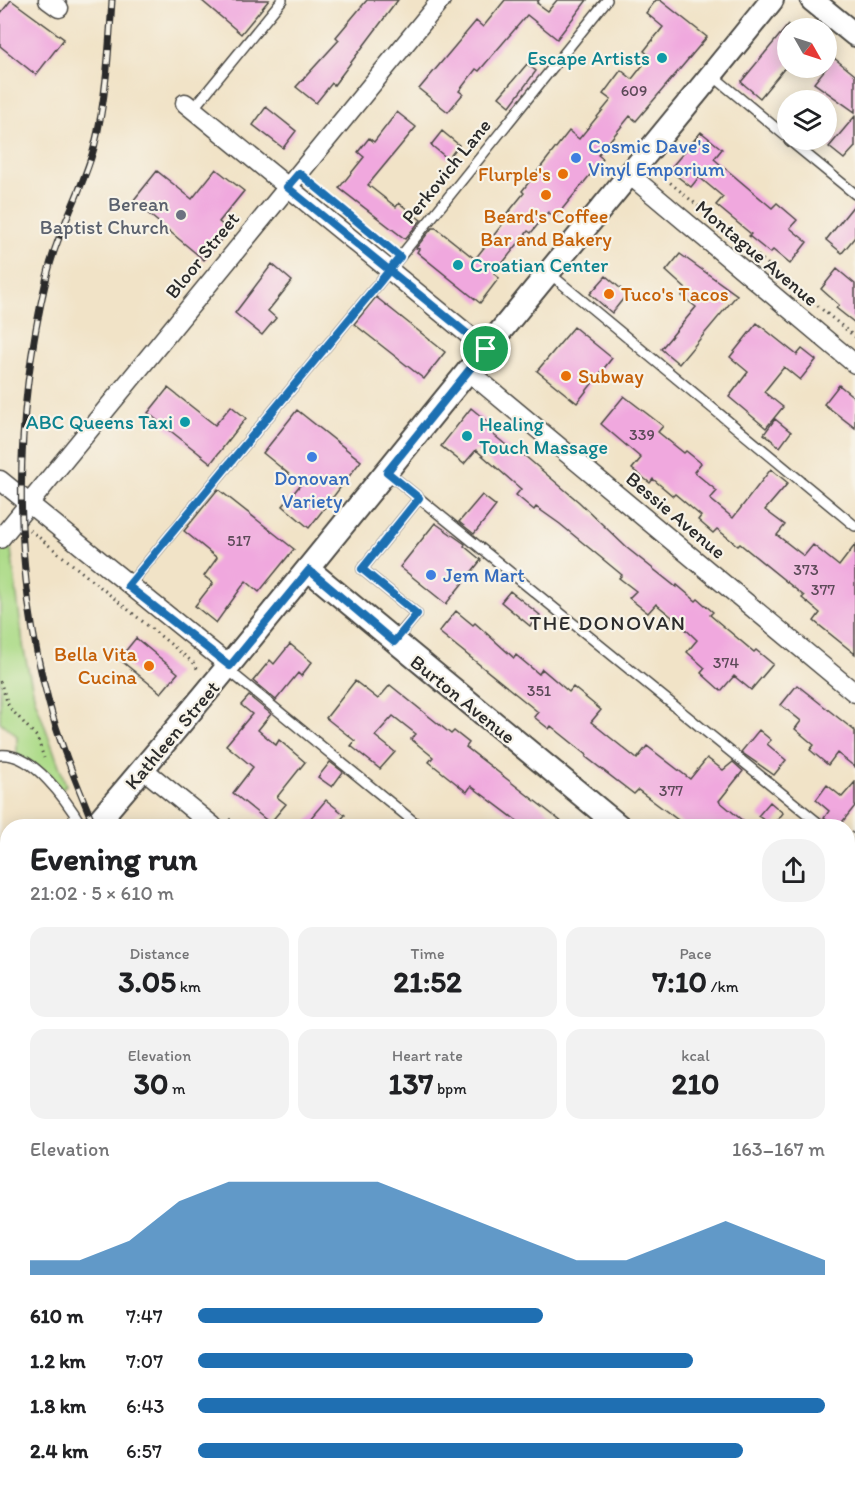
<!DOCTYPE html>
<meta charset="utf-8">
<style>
body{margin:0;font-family:Itim,sans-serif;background:#f2f2f2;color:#202124;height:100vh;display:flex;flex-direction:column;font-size:22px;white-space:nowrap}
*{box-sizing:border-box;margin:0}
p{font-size:20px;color:#757577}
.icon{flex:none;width:33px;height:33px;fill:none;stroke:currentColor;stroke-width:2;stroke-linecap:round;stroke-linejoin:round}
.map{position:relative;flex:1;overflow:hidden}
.side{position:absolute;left:0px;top:819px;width:855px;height:666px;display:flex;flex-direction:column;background:#fff;border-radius:24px 24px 0 0;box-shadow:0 3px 15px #0003}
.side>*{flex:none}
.needle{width:39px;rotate:129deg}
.controls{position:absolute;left:777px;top:18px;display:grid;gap:12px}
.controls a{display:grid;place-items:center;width:60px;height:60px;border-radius:50%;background:#fff;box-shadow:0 3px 15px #0003;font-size:30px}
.pin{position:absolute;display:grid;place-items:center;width:51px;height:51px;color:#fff;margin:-26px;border:3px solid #fff;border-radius:50%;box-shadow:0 2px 6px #0007}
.round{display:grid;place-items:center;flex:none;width:63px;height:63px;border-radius:24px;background:#f2f2f2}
.overview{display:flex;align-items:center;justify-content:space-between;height:102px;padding:0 30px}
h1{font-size:33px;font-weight:700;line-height:45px}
.metrics{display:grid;grid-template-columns:repeat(3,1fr);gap:9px;height:102px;padding:6px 30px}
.metrics div{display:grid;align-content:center;border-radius:15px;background:#f2f2f2;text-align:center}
.metrics b{font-size:30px;font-weight:700}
.metrics small{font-size:16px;font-weight:400}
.metrics p{font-size:16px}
.chart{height:168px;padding:12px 30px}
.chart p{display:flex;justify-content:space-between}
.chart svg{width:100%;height:108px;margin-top:6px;fill:#1f6fb2;opacity:.7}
ul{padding:0 30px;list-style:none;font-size:20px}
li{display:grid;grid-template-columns:96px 72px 1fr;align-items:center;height:45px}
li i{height:15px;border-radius:8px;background:#1f6fb2}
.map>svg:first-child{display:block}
.green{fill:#addb89;stroke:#6c835a;stroke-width:1.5}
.building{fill:#f0a8de}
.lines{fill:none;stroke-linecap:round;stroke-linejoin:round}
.service-casing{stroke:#494742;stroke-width:12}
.minor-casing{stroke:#494742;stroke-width:21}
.tertiary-casing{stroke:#494742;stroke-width:26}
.path{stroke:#494742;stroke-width:3;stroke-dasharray:1.5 4.5;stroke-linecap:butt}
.service{stroke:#fff;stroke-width:9}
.minor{stroke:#fff;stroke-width:18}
.tertiary{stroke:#fff;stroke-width:22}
.rail-casing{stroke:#2b2b2b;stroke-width:7}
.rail{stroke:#f7f3e8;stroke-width:4.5;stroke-dasharray:14;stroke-linecap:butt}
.route-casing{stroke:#fff;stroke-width:12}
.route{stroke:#1f6fb2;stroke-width:8}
.culture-dot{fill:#0f9aa8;stroke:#f7f3e8;stroke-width:2}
.shop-dot{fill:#3f7fe0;stroke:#f7f3e8;stroke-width:2}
.food-dot{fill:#e8710a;stroke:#f7f3e8;stroke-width:2}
.worship-dot{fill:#6b7280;stroke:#f7f3e8;stroke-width:2}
.labels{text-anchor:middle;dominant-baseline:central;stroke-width:4.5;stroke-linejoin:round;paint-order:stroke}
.number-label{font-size:16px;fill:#5c4a58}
.culture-label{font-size:20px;fill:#0d838f;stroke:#f7f3e8;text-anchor:end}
.shop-label{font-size:20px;fill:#366cbe;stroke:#f7f3e8;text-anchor:start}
.street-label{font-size:20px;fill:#2b2b2b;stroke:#f7f3e8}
.food-label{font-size:20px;fill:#c56008;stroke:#f7f3e8;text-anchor:end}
.worship-label{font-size:20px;fill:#5b616d;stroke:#f7f3e8;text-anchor:end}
.neighbourhood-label{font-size:21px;letter-spacing:1.5px;fill:#2b2b2b;stroke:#f7f3e8}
</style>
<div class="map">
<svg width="855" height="1485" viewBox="0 0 855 1485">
<rect width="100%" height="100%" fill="#f7f3e8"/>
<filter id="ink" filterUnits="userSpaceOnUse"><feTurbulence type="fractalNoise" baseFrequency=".0167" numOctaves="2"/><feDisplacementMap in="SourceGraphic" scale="12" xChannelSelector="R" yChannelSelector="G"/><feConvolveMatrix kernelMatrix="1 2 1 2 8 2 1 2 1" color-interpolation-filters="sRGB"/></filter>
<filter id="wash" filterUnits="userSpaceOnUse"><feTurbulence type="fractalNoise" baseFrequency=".008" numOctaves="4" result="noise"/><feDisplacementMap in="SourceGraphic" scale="24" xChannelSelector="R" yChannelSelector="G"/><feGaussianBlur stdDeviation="1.35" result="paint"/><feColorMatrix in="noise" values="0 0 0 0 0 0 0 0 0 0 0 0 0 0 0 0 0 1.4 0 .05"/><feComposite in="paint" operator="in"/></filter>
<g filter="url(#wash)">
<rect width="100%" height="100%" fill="#f1e3c7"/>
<path class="green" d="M8 526 24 651 35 699 66 785 60 792 17 757V736L0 722V537Z
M848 1182 855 1188V1369L848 1378Z"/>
<g id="blocks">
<path class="building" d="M11 0 64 39 36 75 0 46V14Z
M201 0H269L241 34Z
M367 0H398L334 85 332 83 316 103 296 87 339 40 336 37Z
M505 0H539L537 3 548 11 557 0H587L557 39 527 15 479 71 476 69 459 91 463 94 448 112 419 89 476 21 483 27Z
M656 0H660L707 37 636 121 630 116 598 155 603 159 555 218 548 212 531 233 528 231 494 274 499 278 480 303 417 252 419 249 416 248 432 228H436L475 259 509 216 507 214 524 193 522 191 569 131 579 139 611 100 603 94 621 70 632 79 650 56 644 51 663 27 646 13Z
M788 25V64L760 98 741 82Z
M834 58 855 75V112L814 83Z
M527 64 536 71 510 106 499 97Z
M266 107 296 131 283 148 253 125Z
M397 112 416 127 368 185 396 207 399 203 421 220 405 239 339 188 364 157 358 152 369 138 374 142Z
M855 116V147L844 159 829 147Z
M442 131 459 145 448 159 431 145Z
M701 132 722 149 714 159 772 208 777 203 797 220 790 228 807 242 790 264 773 250 770 253 749 236 751 234 716 205 723 197 699 177 691 187 669 170Z
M216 169 244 191 219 222 229 230 204 260 133 201 157 171 192 199Z
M855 204V237L842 253 826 240Z
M680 254 737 295 679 364 661 349 696 307 682 296 687 290 666 271Z
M272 264 292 281 268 311 276 318 262 335 235 313Z
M837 269 855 284V323L836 308 839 305 821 289Z
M606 276 627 294 612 313 590 294Z
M376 297 445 352 424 379 354 324Z
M757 323 797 355 802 349 816 360 800 380 784 367 764 392 783 407 766 428 729 397 748 372 730 357Z
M574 327 612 358 577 403 537 371Z
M839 385 855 398V428L824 404Z
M168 388 215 425 231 406 246 418 211 463 148 413Z
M624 396 663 426 658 432 684 453 686 451 701 463 694 472 717 491 710 499 733 518 771 469 788 483 765 510 785 525 777 535 804 556 813 545 839 566 855 545V654L814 621 820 613 802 598 804 596 740 544 738 546 717 529 713 533 698 520 701 516 675 494 673 496 653 479 650 483 632 469 641 458 601 424Z
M471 408 494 427 490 432 516 453 518 450 579 502 627 548 676 587 677 585 696 601 698 599 713 612 710 615 754 652 756 650 773 664 751 690 734 676 721 691 701 673 705 668 687 652 697 640 678 622 656 604 648 613 629 598 636 591 619 578 622 575 560 524 536 507 534 510 516 495 521 489 476 450 464 464 441 446Z
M297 410 361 461 309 528 283 506 301 484 263 453Z
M775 419 791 432 780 447 764 434Z
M218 489 294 549 259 592 246 581 216 623 195 606 213 583 204 576 217 558 184 531Z
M482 495 496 506 474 534 459 522Z
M435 523 465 544 464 546 481 560 446 604 400 567Z
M510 591 540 615 530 626 501 602Z
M456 611 473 625 475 623 514 658 516 655 539 674 542 669 569 692 573 687 601 710 591 722 637 759 647 746 690 779 707 758 723 770 733 762 743 771 719 801 749 826H686L638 790 634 794 586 757 587 755 551 726 549 729 534 717 538 712 439 632Z
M136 638 178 673 161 693 119 659Z
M290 644 312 662 301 676 298 673 276 700 253 681 270 660 274 664Z
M355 681 378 699 390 685 451 734 454 731 469 743 466 747 567 826H524L471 786 467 792 429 762 433 757 411 739 416 734 393 716 375 736 395 752 380 769 351 746 355 741 326 718Z
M797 685 855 731V767L837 753 828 765 810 750 814 745 795 729 801 721 781 705Z
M249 696 271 714 258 730 276 745 279 740 305 762 277 797 286 804 270 823 233 793 253 767 226 745 252 714 241 705Z
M759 730 771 740 767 744 786 760 774 775 741 752Z
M330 762 343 772 332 787 318 777Z
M855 782V806L839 826H834L824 818 829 811 816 800 827 785 842 797Z
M326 800 345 815 335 826H304Z
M770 802 783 813 773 826 758 816Z"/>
</g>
</g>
<g filter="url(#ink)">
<use href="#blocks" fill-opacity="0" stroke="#494742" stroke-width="1.5"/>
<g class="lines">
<defs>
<path id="service" d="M712 75 788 138
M193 109 282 0
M789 140 855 194
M549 273 855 526
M387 472 822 826
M128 586 379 283 607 0
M395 640 417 614 362 569 419 498
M227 669 419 826
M0 755C33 752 67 801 82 826
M109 810 118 826
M0 1162 8 1168
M848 1180 855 1187
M0 1466 8 1472
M14 1478 23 1485
M411 1478 419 1485
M812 1481 817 1485"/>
<path id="minor" d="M48 0 59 8
M185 103 486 349
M631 176 855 364
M468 371 855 693
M0 480 230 666
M0 539 441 0
M143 769 213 826
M848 866 855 857
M0 973 8 979
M0 1304 8 1310
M848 1344 855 1351
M209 1478 215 1485
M618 1478 627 1485
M339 1485 345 1478"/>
<path id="tertiary" d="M812 0 855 35
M309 570 619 826
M94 826C228 670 356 508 486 349 581 232 678 117 772 0
M0 943 8 934
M848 1015 855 1021"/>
</defs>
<use href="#service" class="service-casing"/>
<use href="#minor" class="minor-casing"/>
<use href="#tertiary" class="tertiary-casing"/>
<path class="path" d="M661 175 855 337
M30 530 195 664 198 671
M0 681 9 707 37 737 44 758
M229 819 238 826
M848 838 855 829
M593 1478 601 1484
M649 1478 658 1485"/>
<use href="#service" class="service"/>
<use href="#minor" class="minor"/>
<use href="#tertiary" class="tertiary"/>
<defs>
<path id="rail" d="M94 826C78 786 60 745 49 703 11 565 14 415 47 276 57 232 82 192 94 148 106 101 109 49 112 0
M254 1478 255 1485"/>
</defs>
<use href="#rail" class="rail-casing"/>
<use href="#rail" class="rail"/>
</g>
</g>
<g class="lines" filter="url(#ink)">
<defs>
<path id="route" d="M486 349 287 187 299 173 400 257 379 283 128 586 230 666 309 570 394 642 417 614 362 569 419 498 387 472 486 349"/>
</defs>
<use href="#route" class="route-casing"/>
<use href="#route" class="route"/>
</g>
<g class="culture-dot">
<circle cx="662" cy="58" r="6"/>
<circle cx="458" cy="265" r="6"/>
<circle cx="185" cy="422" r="6"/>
<circle cx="467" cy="436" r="6"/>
</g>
<g class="shop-dot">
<circle cx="576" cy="158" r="6"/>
<circle cx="312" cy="457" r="6"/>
<circle cx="431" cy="575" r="6"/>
</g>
<g class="food-dot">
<circle cx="563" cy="174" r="6"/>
<circle cx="546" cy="195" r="6"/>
<circle cx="609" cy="294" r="6"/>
<circle cx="566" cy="376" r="6"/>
<circle cx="149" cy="666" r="6"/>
</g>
<circle class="worship-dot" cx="181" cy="215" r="6"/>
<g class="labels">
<g class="number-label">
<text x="634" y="90">609</text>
<text x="642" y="434">339</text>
<text x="239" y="540">517</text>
<text x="806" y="569">373</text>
<text x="823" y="589">377</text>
<text x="726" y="662">374</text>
<text x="539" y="690">351</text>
<text x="671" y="790">377</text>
</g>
<g class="culture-label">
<text x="650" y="58">Escape Artists</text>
<text x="470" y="265" text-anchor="start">Croatian Center</text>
<text x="173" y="422">ABC Queens Taxi</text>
<text x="479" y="424" text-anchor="start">Healing<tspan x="479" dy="23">Touch Massage</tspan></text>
</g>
<g class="shop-label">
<text x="588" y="146">Cosmic Dave's<tspan x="588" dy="23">Vinyl Emporium</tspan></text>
<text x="312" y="478" text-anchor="middle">Donovan<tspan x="312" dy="23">Variety</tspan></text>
<text x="443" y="575">Jem Mart</text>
</g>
<g class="street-label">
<text transform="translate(446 171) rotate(-51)">Perkovich Lane</text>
<text transform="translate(757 253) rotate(40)">Montague Avenue</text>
<text transform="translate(202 255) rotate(-51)">Bloor Street</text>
<text transform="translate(676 515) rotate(40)">Bessie Avenue</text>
<text transform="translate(463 699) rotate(39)">Burton Avenue</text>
<text transform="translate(172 735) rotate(-50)">Kathleen Street</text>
</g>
<g class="food-label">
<text x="551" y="174">Flurple's</text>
<text x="546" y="216" text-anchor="middle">Beard's Coffee<tspan x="546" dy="23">Bar and Bakery</tspan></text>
<text x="621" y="294" text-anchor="start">Tuco's Tacos</text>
<text x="578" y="376" text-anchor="start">Subway</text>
<text x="137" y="654">Bella Vita<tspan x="137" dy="23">Cucina</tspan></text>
</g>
<g class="worship-label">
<text x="169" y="204">Berean<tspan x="169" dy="23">Baptist Church</tspan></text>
</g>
<g class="neighbourhood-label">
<text x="608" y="622">THE DONOVAN</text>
</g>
</g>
</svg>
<div class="controls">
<a><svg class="needle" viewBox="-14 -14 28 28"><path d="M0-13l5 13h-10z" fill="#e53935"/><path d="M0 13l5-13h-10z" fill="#757577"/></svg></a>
<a><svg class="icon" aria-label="layers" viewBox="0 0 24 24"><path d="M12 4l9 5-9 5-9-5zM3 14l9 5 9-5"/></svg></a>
</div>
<div class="pin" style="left:486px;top:349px;background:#1e9e55"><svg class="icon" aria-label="arrive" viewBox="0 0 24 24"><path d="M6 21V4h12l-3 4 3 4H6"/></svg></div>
<section class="side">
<div class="overview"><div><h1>Evening run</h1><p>21:02 · 5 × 610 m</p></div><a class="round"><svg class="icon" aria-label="share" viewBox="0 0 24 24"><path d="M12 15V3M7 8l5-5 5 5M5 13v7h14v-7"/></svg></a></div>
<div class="metrics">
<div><p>Distance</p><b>3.05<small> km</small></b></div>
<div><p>Time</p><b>21:52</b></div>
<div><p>Pace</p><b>7:10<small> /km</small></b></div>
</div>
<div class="metrics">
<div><p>Elevation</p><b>30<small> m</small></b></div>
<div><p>Heart rate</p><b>137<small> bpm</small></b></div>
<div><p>kcal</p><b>210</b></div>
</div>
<div class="chart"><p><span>Elevation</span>163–167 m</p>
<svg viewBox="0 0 160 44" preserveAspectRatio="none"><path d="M0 44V38L10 38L20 30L30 14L40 6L50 6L60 6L70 6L80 14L90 22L100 30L110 38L120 38L130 30L140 22L150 30L160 38V44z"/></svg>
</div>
<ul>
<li><b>610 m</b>7:47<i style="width:55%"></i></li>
<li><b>1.2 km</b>7:07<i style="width:79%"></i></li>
<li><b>1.8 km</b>6:43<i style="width:100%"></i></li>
<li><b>2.4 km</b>6:57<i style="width:87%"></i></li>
</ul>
</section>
</div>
